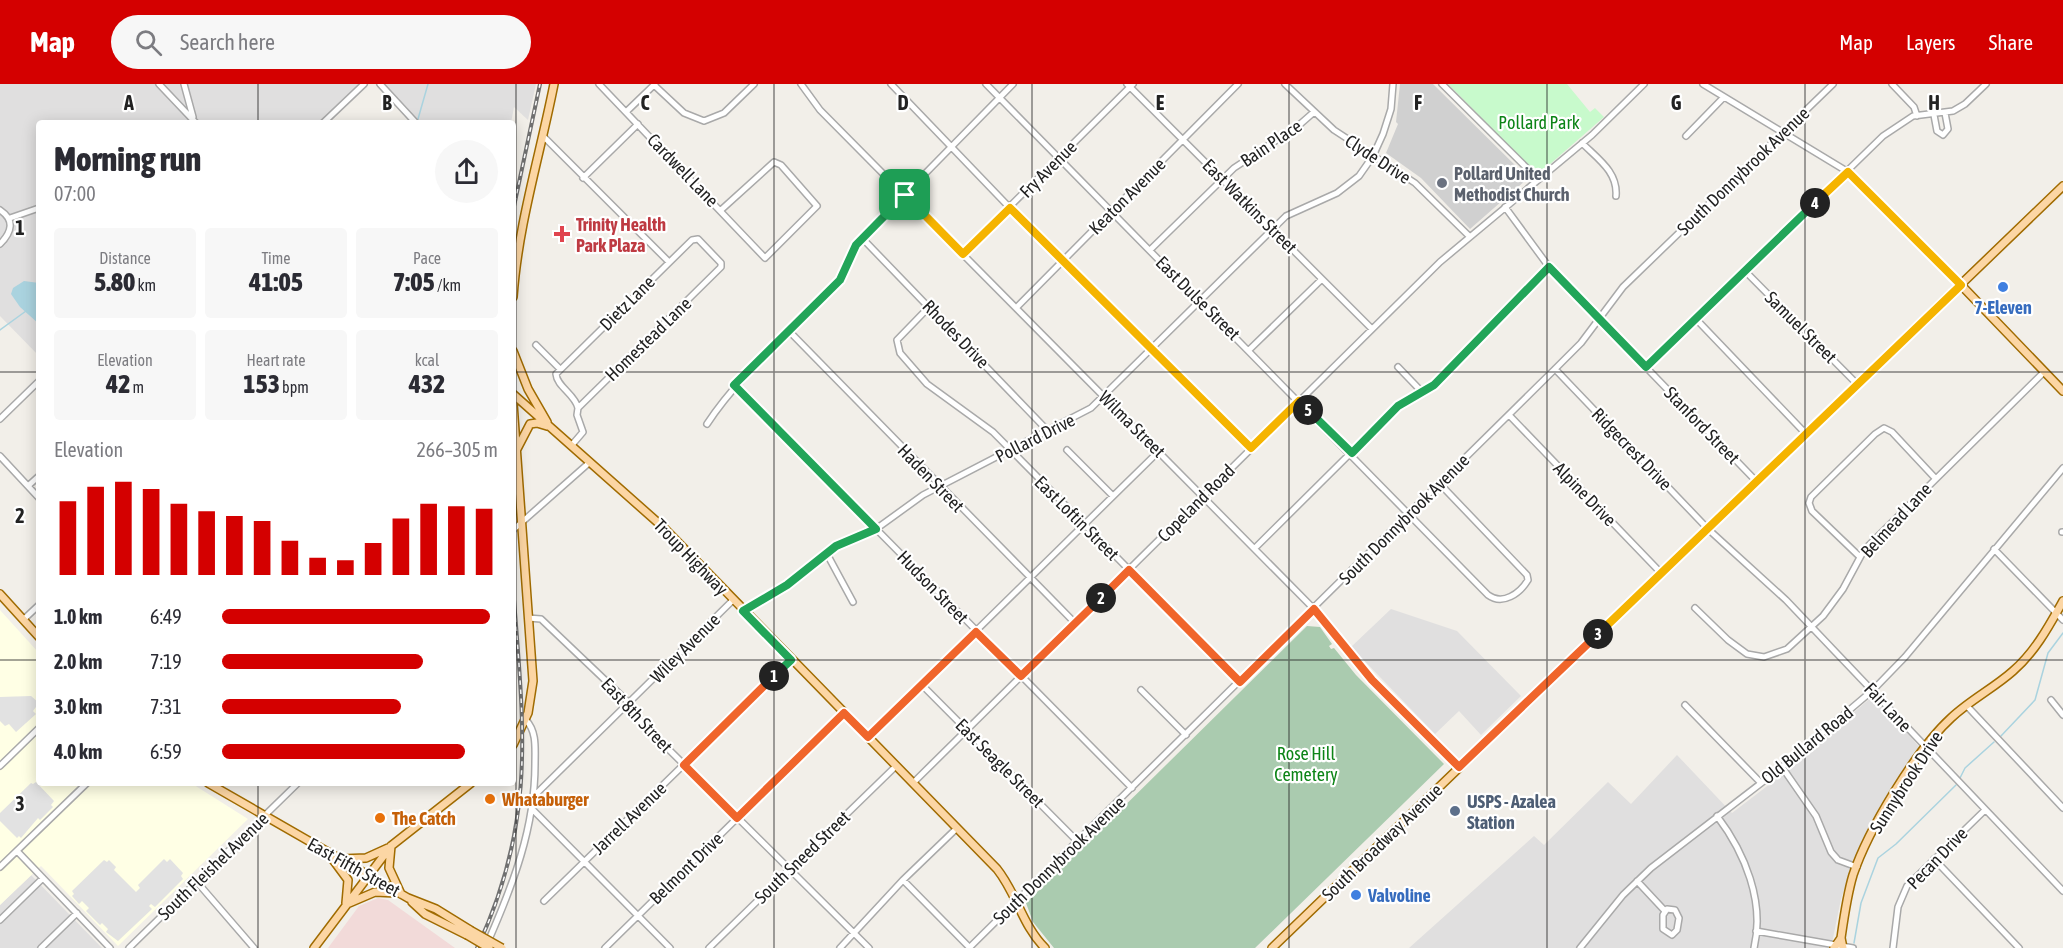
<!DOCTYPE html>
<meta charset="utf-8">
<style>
body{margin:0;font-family:"Asap Condensed",sans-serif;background:#f7f7f7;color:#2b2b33;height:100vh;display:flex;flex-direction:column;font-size:22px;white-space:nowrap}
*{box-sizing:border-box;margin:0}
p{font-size:20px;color:#7c7c81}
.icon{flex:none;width:33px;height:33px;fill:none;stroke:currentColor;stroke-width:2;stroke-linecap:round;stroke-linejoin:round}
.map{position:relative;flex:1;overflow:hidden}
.sheet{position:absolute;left:36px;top:36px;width:480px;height:666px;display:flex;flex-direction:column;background:#fff;border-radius:6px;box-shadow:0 3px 15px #0003}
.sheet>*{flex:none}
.pin{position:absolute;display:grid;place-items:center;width:51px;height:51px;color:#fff;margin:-26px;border-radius:12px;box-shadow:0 3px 9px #0006}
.km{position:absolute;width:30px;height:30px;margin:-15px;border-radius:50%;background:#222;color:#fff;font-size:16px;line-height:30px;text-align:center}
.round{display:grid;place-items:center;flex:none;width:63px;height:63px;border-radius:32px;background:#f7f7f7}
.overview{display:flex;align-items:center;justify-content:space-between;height:102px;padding:0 18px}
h1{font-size:33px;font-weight:800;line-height:45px}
.metrics{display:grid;grid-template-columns:repeat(3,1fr);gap:9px;height:102px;padding:6px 18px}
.metrics div{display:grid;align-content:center;border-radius:6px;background:#f7f7f7;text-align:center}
.metrics b{font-size:26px;font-weight:800}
.metrics small{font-size:16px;font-weight:400}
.metrics p{font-size:16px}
.chart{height:168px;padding:12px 18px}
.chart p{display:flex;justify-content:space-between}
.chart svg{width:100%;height:108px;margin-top:6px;stroke:#d40000;stroke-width:6}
ul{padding:0 18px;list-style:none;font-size:20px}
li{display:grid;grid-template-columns:96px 72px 1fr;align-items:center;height:45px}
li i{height:15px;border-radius:8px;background:#d40000}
header{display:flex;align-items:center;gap:36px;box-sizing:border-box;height:84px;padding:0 30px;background:#d40000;color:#fff}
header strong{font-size:28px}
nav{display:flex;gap:33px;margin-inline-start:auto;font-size:21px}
.search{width:420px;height:54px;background:#f7f7f7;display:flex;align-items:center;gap:15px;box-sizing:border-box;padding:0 21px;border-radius:33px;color:#7c7c81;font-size:22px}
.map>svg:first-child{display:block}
.residential{fill:#e0dfdf}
.commercial{fill:#f2dad9}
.education{fill:#ffffe5}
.religious{fill:#d0d0d0}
.cemetery{fill:#aacbaf}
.park{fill:#c8facc}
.parking{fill:#e2e2e2}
.water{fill:#aad3df}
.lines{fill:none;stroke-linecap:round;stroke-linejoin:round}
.stream{stroke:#aad3df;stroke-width:1.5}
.minor-casing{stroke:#a9a9a9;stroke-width:8}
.major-casing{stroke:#a06b00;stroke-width:10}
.minor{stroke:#fff;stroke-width:5}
.major{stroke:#fcd6a4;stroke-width:7}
.rail-casing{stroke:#707070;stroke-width:4}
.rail{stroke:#fff;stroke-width:1.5;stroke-dasharray:4.5;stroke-linecap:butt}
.major-bridge-casing{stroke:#a06b00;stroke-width:10;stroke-linecap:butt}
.major-bridge{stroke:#fcd6a4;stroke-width:7}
.split-1-casing{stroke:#fff;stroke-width:12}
.split-2-casing{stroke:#fff;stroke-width:12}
.split-3-casing{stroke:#fff;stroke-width:12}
.split-4-casing{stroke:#fff;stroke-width:12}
.split-5-casing{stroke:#fff;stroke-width:12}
.split-6-casing{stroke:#fff;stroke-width:12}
.split-1{stroke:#22a559;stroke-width:8}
.split-2{stroke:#f0652b;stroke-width:8}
.split-3{stroke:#f0652b;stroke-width:8}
.split-4{stroke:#f5b400;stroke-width:8}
.split-5{stroke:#22a559;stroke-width:8}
.split-6{stroke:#f5b400;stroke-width:8}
.grid{fill:none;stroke:#222;stroke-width:1.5;stroke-opacity:0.55}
.worship-dot{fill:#6b7280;stroke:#fff;stroke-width:2}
.health-dot{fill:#e0444e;stroke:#fff;stroke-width:2}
.shop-dot{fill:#3f7fe0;stroke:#fff;stroke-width:2}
.food-dot{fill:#e8710a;stroke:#fff;stroke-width:2}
.service-dot{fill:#5c6f8a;stroke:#fff;stroke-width:2}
.labels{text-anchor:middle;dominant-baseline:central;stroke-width:4.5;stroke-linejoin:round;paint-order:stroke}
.park-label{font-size:18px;fill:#0c8416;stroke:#fff}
.street-label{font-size:18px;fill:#222;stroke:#fff}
.worship-label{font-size:18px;font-weight:bold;fill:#5b616d;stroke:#fff;text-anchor:start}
.health-label{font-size:18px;font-weight:bold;fill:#be3a42;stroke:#fff;text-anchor:start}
.shop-label{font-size:18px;font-weight:bold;fill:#366cbe;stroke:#fff}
.food-label{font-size:18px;font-weight:bold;fill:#c56008;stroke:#fff;text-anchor:start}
.service-label{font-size:18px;font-weight:bold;fill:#4e5e75;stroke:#fff;text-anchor:start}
.grid-label{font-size:20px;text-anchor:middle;font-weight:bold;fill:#222;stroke:#fff;stroke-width:4.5;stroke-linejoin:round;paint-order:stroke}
</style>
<header>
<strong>Map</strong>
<div class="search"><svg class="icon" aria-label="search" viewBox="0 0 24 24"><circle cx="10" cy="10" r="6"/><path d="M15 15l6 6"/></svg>Search here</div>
<nav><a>Map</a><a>Layers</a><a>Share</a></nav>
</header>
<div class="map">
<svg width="2063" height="864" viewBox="0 0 2063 864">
<rect width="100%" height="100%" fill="#f2efe9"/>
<path class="residential" d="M0 0H368L328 39H39V272L0 232Z
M376 0H536L528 36 514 23 511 39H412Z
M1391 525 1457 547 1521 612 1481 651 1459 627 1435 650 1351 563Z
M1874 611 1921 665 1855 772 1841 815 1831 864H1409L1534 752 1544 761 1608 698 1631 720 1677 671 1732 729 1783 690Z
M31 791 102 864H0V821Z"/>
<path class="commercial" d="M378 814 388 816 455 864H328L359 822Z"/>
<path class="education" d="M0 526 39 569V699H191L248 735 118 862 41 782 0 821Z"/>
<path class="religious" d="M1400 0H1433L1527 93V95L1470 145 1421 94 1386 69 1398 40 1396 38Z"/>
<path class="cemetery" d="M1307 542 1320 543 1332 560 1329 562 1331 565 1334 564 1356 591 1444 680 1255 864H1054L1033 838 1026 819Z"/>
<path class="park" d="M1448 0H1567L1590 28 1595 24 1604 33 1541 88H1535Z"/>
<path class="parking" d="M31 612 39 619 33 627 36 630 16 648 9 640 5 642 0 637V613Z
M36 698 54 717 51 721 53 723 40 736 38 734 21 754 19 752 17 754 0 737V729L31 699 33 700Z
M164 775 167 778 170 775 183 789 181 792 183 795 155 823 151 820 149 822 152 825 118 857 106 848 108 845 102 839 100 841 86 827 89 824 82 817 79 820 72 812 74 810 72 807 104 776 107 778 109 776 116 783 114 786 136 808 140 804 138 801Z"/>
<path class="water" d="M24 197 39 199V240L20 223 11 210 13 204Z"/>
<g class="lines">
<path class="stream" d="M418 35 428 0
M0 246 26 227
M2001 652 2035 616 2048 569 2063 549
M1960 694 1965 684 1994 658
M1854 859 1861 819 1878 774 1896 760 1956 701"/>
<defs>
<path id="minor" d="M159 0 196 39
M184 0 193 33
M380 0 416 39
M599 0 765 174 817 122 781 81 774 78 721 126
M801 0 820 26 1314 525 1362 585 1459 683
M891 0 1010 124 1251 364
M986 0 1488 511C1503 522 1520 509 1528 496L1527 491 1440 400
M1127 0 1372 245
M1285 0 1334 46 1415 99 1469 152
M1442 0 1538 95
M1703 0 1853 91 1961 201
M1892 0 1914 23 1917 32
M654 1 684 29 704 37 724 29 754 0
M626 28 655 0
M1934 31 1937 47 1943 51 1948 45 1945 29
M323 39 364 0
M1686 52 1724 13
M544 53 669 178
M1582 59C1598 75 1618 88 1616 112
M583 94 638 40
M1505 123 1549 183 1757 398
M0 126C15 136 12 148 0 160
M10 134 39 124
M862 154 1048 347
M1150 166 1234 84 1298 42 1314 28
M963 169 1133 0
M1745 187 1857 300
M929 223 897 256 900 269 927 300 993 348 1240 598
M1017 223 1238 0
M1696 235 1806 350
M789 247 1075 539
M536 261 560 285
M1249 266 1322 195
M1398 283 1423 309
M1646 283 1883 52 1913 32 1953 27 1965 20 1986 0
M1555 285 1708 445 1786 516 2063 807
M734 301 1132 704
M1509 331 1661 489
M0 335 39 297
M707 340C744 284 795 247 838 198 850 185 850 168 862 154L1013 0
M571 362 583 348 577 331 578 324 721 183V179L698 155 692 156 556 290C557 303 575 310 578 324
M1067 366 1113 412
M0 372 39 414
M28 402 39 392
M513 446 590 378
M2062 448H2063
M1255 464 1398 322 1435 301 1549 183
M1994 465 2063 536
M827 470 853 518
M1860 473 1812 427 1809 419 1811 413 1875 350 1884 344 1892 348 1935 394
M1695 524 1728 556 1747 570 1764 573 1787 565 1823 532 1843 505 1864 466 2044 288
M743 527 787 501 836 462 876 445 923 411 1091 324 1286 132 1337 109 1359 92 1373 72 1383 50 1391 25 1393 0
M528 534 541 535 626 616 629 626 869 864
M23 536 39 521
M922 601 1078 758
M1141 606 1186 651
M2051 616 2063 631
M1685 621 1760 698
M1966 621 2063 724
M868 653 1159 367
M0 682 39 644
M1782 683 1816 732 1831 768 1838 776 1857 783
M913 699 1440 178 1592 51 1644 0
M534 712 733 516
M532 725 670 864
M1717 732C1745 769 1765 818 1754 864
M17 767 110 864
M1934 775 2019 864
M0 783 87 699
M903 796 970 864
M1637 797 1665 827
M197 798 254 864
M544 817 791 576
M1667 825 1675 826 1679 834 1677 846 1672 851 1663 845V831Z
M0 836 43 794
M1756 847 1853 864
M487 860C513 801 535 744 535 680 535 664 537 648 526 636
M41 864 77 829
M129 864 298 699
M605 864 844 629
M709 864 896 682
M840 864 903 796 957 744
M969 864 1555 285 1581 259 1623 203 1833 0
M1580 864 1623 811 1651 784 1782 683 1873 606 1905 573 2063 384
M1893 864 1898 823 1907 802 1985 726"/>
<path id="major" d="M1961 201 2063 307
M513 213C518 141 540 71 554 0
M513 267 528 305 547 338
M513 310 664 444 997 785C1017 810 1022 841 1045 864
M513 319 533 597 528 629 513 661
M517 365 530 340 537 339 547 342
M0 510 39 553
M208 699 408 814 436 825 470 846
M391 762 389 784 401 810
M331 773 348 796 346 819
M341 775 366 774 388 764
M412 818 425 830 467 851
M347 820 375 808 396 809
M314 864 391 762 471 699
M1272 864 2063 102
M1834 864 1841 854
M1843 864 1841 854C1844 833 1847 811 1853 791 1868 746 1916 666 1951 634 1970 616 1994 604 2013 587 2035 568 2049 542 2063 517"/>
</defs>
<use href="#minor" class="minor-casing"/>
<use href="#major" class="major-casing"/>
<use href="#minor" class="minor"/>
<use href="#major" class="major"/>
<defs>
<path id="rail" d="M513 127 540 0
M477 864C538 735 523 639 513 502"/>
</defs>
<use href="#rail" class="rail-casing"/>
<use href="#rail" class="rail"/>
<defs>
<path id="major-bridge" d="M470 846 502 864
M467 851 489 864"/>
</defs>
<use href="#major-bridge" class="major-bridge-casing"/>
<use href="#major-bridge" class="major-bridge"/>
</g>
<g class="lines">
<defs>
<path id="split-1" d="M774 592 791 576 743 527 787 501 836 462 876 445 734 301 840 196 856 161 905 111"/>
<path id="split-2" d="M774 592 684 681 737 734 844 629 868 653 976 548 1021 592 1101 514"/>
<path id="split-3" d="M1101 514 1129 486 1240 598 1314 525 1372 596 1459 683 1598 550"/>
<path id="split-4" d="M1598 550 1961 201 1848 88 1815 119"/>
<path id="split-5" d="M1308 326 1352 369 1398 322 1434 301 1549 183 1646 283 1815 119"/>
<path id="split-6" d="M905 111 963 170 1010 124 1251 364 1299 317 1308 326"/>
</defs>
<use href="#split-1" class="split-1-casing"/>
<use href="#split-2" class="split-2-casing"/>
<use href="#split-3" class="split-3-casing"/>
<use href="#split-4" class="split-4-casing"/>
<use href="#split-5" class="split-5-casing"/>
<use href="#split-6" class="split-6-casing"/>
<use href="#split-1" class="split-1"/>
<use href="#split-2" class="split-2"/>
<use href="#split-3" class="split-3"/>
<use href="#split-4" class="split-4"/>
<use href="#split-5" class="split-5"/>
<use href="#split-6" class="split-6"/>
</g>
<path class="grid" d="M258 0V39M516 0V864M774 0V864M1032 0V864M1289 0V864M1547 0V864M1805 0V864M0 288H39M513 288H2063M0 576H39M513 576H2063M258 699V864"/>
<circle class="worship-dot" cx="1442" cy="99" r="6"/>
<path class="health-dot" d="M559 141h6v6h6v6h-6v6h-6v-6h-6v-6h6z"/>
<g class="shop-dot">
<circle cx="2003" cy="203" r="6"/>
<circle cx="1356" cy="811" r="6"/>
</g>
<g class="food-dot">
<circle cx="490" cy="715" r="6"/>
<circle cx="380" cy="734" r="6"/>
</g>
<circle class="service-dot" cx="1455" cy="727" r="6"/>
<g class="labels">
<g class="park-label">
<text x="1539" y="38">Pollard Park</text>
<text x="1306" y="669">Rose Hill<tspan x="1306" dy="21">Cemetery</tspan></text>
</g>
<g class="street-label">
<text transform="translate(1271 59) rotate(-34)">Bain Place</text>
<text transform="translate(1378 75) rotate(33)">Clyde Drive</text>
<text transform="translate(1048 85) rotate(-45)">Fry Avenue</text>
<text transform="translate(683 86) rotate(46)">Cardwell Lane</text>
<text transform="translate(1743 87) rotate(-44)">South Donnybrook Avenue</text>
<text transform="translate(1127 112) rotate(-45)">Keaton Avenue</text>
<text transform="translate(1250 122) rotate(45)">East Watkins Street</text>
<text transform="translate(1198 214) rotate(45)">East Dulse Street</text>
<text transform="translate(627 219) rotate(-45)">Dietz Lane</text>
<text transform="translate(1801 243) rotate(45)">Samuel Street</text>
<text transform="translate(956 250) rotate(46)">Rhodes Drive</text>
<text transform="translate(648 255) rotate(-44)">Homestead Lane</text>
<text transform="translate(1132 340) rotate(45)">Wilma Street</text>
<text transform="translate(1702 341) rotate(46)">Stanford Street</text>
<text transform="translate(1035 354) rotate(-27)">Pollard Drive</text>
<text transform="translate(1632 365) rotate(46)">Ridgecrest Drive</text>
<text transform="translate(931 394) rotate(46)">Haden Street</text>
<text transform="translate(1585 410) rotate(46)">Alpine Drive</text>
<text transform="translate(1196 419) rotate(-45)">Copeland Road</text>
<text transform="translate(1077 434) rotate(45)">East Loftin Street</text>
<text transform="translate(1404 435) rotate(-45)">South Donnybrook Avenue</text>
<text transform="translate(1896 436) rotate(-47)">Belmead Lane</text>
<text transform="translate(691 473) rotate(46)">Troup Highway</text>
<text transform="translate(933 503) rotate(46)">Hudson Street</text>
<text transform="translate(685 564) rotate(-45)">Wiley Avenue</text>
<text transform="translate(1888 623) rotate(47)">Fair Lane</text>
<text transform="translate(637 631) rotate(47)">East 8th Street</text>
<text transform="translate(1807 661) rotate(-39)">Old Bullard Road</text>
<text transform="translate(1000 679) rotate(45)">East Seagle Street</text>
<text transform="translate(1906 698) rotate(-57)">Sunnybrook Drive</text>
<text transform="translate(629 734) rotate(-44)">Jarrell Avenue</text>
<text transform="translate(1382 758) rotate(-44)">South Broadway Avenue</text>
<text transform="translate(802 773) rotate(-44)">South Sneed Street</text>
<text transform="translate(1937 774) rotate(-46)">Pecan Drive</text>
<text transform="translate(1059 776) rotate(-44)">South Donnybrook Avenue</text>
<text transform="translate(213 782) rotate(-44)">South Fleishel Avenue</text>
<text transform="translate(354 783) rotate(29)">East Fifth Street</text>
<text transform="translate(686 784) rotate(-44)">Belmont Drive</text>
</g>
<g class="worship-label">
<text x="1454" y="89">Pollard United<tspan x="1454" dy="21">Methodist Church</tspan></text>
</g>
<g class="health-label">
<text x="576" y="140">Trinity Health<tspan x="576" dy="21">Park Plaza</tspan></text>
</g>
<g class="shop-label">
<text x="2003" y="223">7-Eleven</text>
<text x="1368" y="811" text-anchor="start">Valvoline</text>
</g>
<g class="food-label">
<text x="502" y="715">Whataburger</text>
<text x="392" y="734">The Catch</text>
</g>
<g class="service-label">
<text x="1467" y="717">USPS - Azalea<tspan x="1467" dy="21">Station</tspan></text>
</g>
</g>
<g class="grid-label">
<text x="129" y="26">A</text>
<text x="387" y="26">B</text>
<text x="645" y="26">C</text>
<text x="903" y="26">D</text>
<text x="1160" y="26">E</text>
<text x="1418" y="26">F</text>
<text x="1676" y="26">G</text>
<text x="1934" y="26">H</text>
<text x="20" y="151">1</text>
<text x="20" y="439">2</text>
<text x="20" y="727">3</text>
</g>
</svg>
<div class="pin" style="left:905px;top:111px;background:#1e9e55"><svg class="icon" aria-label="arrive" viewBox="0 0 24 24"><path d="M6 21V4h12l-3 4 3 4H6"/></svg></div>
<b class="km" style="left:774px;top:592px">1</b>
<b class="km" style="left:1101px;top:514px">2</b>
<b class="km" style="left:1598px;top:550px">3</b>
<b class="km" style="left:1815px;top:119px">4</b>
<b class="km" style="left:1308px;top:326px">5</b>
<section class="sheet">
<div class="overview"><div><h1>Morning run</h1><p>07:00</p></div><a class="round"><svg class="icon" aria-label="share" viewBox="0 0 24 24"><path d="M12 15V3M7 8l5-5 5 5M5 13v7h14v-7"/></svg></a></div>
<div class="metrics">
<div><p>Distance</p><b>5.80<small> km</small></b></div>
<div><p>Time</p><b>41:05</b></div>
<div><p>Pace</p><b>7:05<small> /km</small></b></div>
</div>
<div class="metrics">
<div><p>Elevation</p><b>42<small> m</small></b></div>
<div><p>Heart rate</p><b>153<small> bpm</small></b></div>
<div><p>kcal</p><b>432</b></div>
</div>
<div class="chart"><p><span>Elevation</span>266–305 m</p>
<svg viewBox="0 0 160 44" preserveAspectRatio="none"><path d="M5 44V14M15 44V8M25 44V6M35 44V9M45 44V15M55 44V18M65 44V20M75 44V22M85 44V30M95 44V37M105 44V38M115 44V31M125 44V21M135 44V15M145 44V16M155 44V17"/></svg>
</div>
<ul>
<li><b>1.0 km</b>6:49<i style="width:97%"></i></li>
<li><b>2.0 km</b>7:19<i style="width:73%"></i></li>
<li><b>3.0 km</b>7:31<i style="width:65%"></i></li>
<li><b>4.0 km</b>6:59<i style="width:88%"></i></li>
</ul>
</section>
</div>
